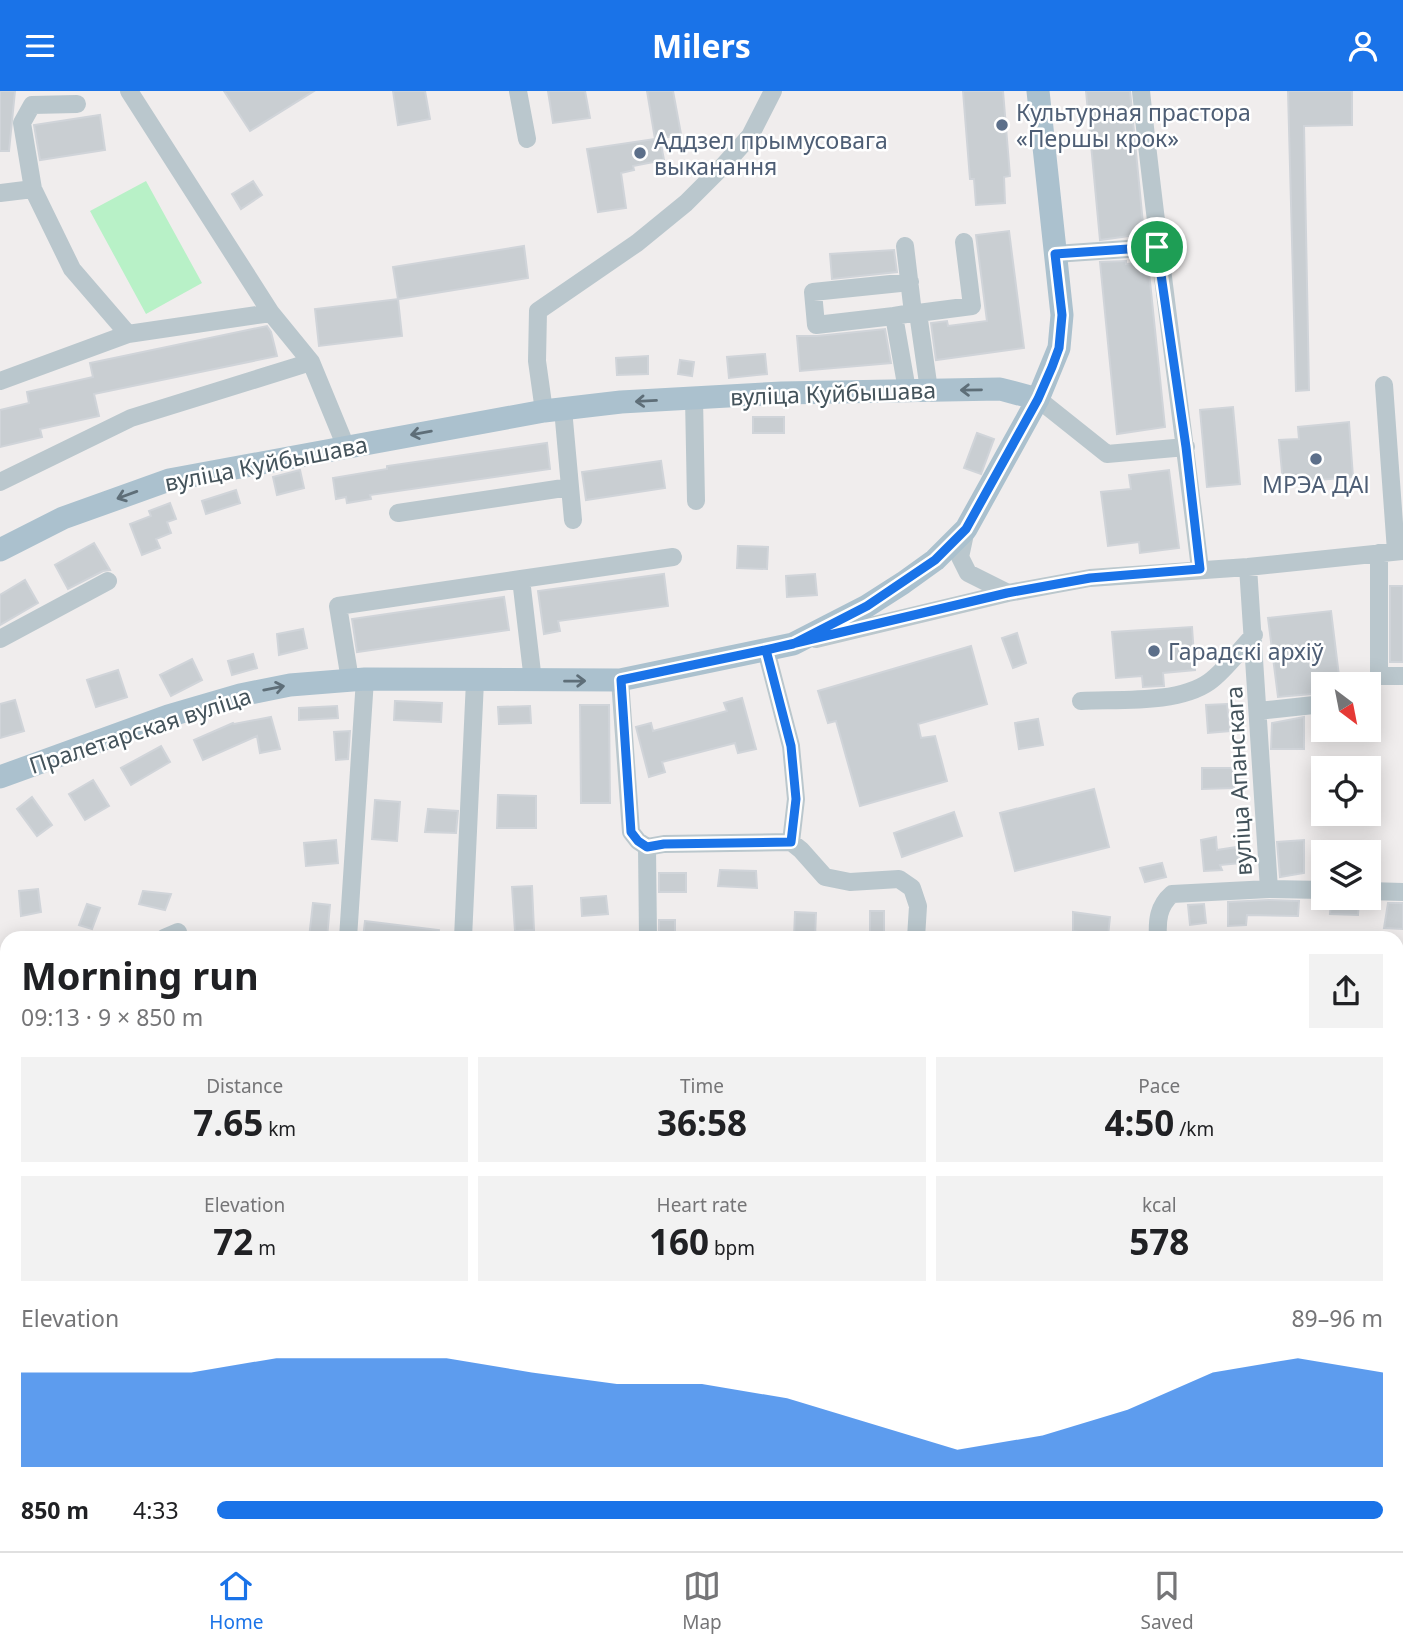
<!DOCTYPE html>
<meta charset="utf-8">
<style>
body{margin:0;font-family:"Noto Sans",sans-serif;background:#f2f2f2;color:#202124;height:100vh;display:flex;flex-direction:column;font-size:26px;white-space:nowrap}
*{box-sizing:border-box;margin:0}
p{font-size:23px;color:#757577}
.icon{flex:none;width:38px;height:38px;fill:none;stroke:currentColor;stroke-width:2;stroke-linecap:round;stroke-linejoin:round}
.map{position:relative;flex:1;overflow:hidden}
.panel{position:absolute;left:0px;top:840px;width:1404px;height:621px;display:flex;flex-direction:column;background:#fff;border-radius:21px 21px 0 0;box-shadow:0 4px 18px #0003}
.panel>*{flex:none}
.needle{width:46px;rotate:148deg}
.tools{position:absolute;left:1311px;top:581px;display:grid;gap:14px}
.tools a{display:grid;place-items:center;width:70px;height:70px;border-radius:0px;background:#fff;box-shadow:0 4px 18px #0003;font-size:35px}
.pin{position:absolute;display:grid;place-items:center;width:60px;height:60px;color:#fff;margin:-30px;border:4px solid #fff;border-radius:50%;box-shadow:0 2px 7px #0007}
.round{display:grid;place-items:center;flex:none;width:74px;height:74px;border-radius:0px;background:#f2f2f2}
.overview{display:flex;align-items:center;justify-content:space-between;height:119px;padding:0 21px}
h1{font-size:38px;font-weight:700;line-height:52px}
.figures{display:grid;grid-template-columns:repeat(3,1fr);gap:10px;height:119px;padding:7px 21px}
.figures div{display:grid;align-content:center;border-radius:0px;background:#f2f2f2;text-align:center}
.figures b{font-size:35px;font-weight:700}
.figures small{font-size:19px;font-weight:400}
.figures p{font-size:19px}
.chart{height:196px;padding:14px 21px}
.chart p{display:flex;justify-content:space-between}
.chart svg{width:100%;height:126px;margin-top:7px;fill:#1a73e8;opacity:.7}
ul{padding:0 21px;list-style:none;font-size:23px}
li{display:grid;grid-template-columns:112px 84px 1fr;align-items:center;height:52px}
li i{height:18px;border-radius:9px;background:#1a73e8}
header{display:flex;justify-content:space-between;align-items:center;height:91px;padding:0 21px;background:#1a73e8;color:#fff;font-size:32px;font-weight:700}
.dock{display:flex;justify-content:space-around;align-items:center;height:98px;border-top:2px solid #e0e0e0;background:#fff;font-size:19px;color:#757577}
.dock a{display:grid;justify-items:center;gap:4px}
.dock .current{color:#1a73e8}
.map>svg:first-child{display:block}
.green{fill:#b8f1c7}
.water{fill:#82e7f0}
.building{fill:#c9ced2;stroke:#d0d4d9;stroke-width:2}
.lines{fill:none;stroke-linecap:round;stroke-linejoin:round}
.minor{stroke:#bac7cd;stroke-width:18}
.major{stroke:#abc1ce;stroke-width:23}
.oneway{stroke:#5e6e78}
.route-casing{stroke:#fff;stroke-width:14}
.route{stroke:#1a73e8;stroke-width:9}
.service-dot{fill:#5c6f8a;stroke:#fff;stroke-width:2.5}
.labels{text-anchor:middle;dominant-baseline:central;stroke-width:5;stroke-linejoin:round;paint-order:stroke}
.service-label{font-size:23px;fill:#4e5e75;stroke:#fff;text-anchor:start}
.street-label{font-size:23px;fill:#44535b;stroke:#fff}
</style>
<header><svg class="icon" aria-label="menu" viewBox="0 0 24 24"><path d="M4 6h16M4 12h16M4 18h16"/></svg>Milers<svg class="icon" aria-label="person" viewBox="0 0 24 24"><circle cx="12" cy="8" r="4"/><path d="M4 21q1-7 8-7t8 7"/></svg></header>
<div class="map">
<svg width="1403" height="1460" viewBox="0 0 1403 1460">
<rect width="100%" height="100%" fill="#f0eded"/>
<path class="green" d="M146 90 202 192 146 223 90 120Z
M1403 898V1076L1396 1074V900Z
M7 1178V1330L0 1333V1183Z"/>
<path class="water" d="M1397 1430 1403 1433V1460H0V1434L7 1431V1454H1396Z"/>
<path class="building" d="M0 0H15L9 60H0Z
M224 0H314L250 40Z
M393 0H425L430 28 398 34Z
M548 0H585L590 27 553 32Z
M647 0H673L681 43 660 48 664 69 633 75 634 79 621 82 626 117 598 121 587 58 655 48Z
M963 0H1003L1010 85 1004 86 1005 112 976 114 974 88H970Z
M1086 0H1130L1144 143 1100 149Z
M1288 0H1352V34L1304 35 1309 299 1296 300Z
M100 24 105 59 40 69 34 34Z
M253 90 262 104 241 118 232 103Z
M1009 140 1024 257 936 269 931 232 947 230 948 235 987 230 976 144Z
M524 155 528 187 398 208 393 176Z
M894 159 897 181 832 188 830 163Z
M1126 170V173L1148 171 1165 336 1117 343 1100 171Z
M398 208 402 245 319 255 315 218Z
M267 235 271 241 277 265 94 303 99 325 40 338 42 346 0 356V319L29 312 27 301 93 286 90 272Z
M885 238 891 272 800 280 797 245H817Z
M765 263 767 283 729 287 727 266Z
M648 265V283L617 284 616 267Z
M680 269 694 271 692 285 678 283Z
M1233 316 1240 393 1207 396 1200 319Z
M753 326H784V342H753Z
M1349 331 1353 386 1283 392 1279 349 1299 348 1298 336Z
M977 342 994 348 981 383 964 377Z
M547 352 550 378 370 404 371 408 347 412 346 406 336 408 333 387 387 378V375Z
M661 370 665 397 586 409 582 381Z
M300 379 304 397 277 404 273 386Z
M1169 379 1179 457 1140 462 1139 451 1108 455 1101 401 1131 398 1129 384Z
M236 399 240 412 206 423 202 410Z
M170 412 176 428 167 431 171 442 156 448 160 457 142 464 130 433 151 425 149 420Z
M94 452 110 479 103 480 68 498 55 474Z
M738 455 768 456 767 478 737 477Z
M664 483 668 515 558 530 560 540 544 543 538 500Z
M815 483 817 504 787 506 786 485Z
M25 489 38 512 0 534V504Z
M1390 495H1403V571H1390Z
M504 506 509 539 357 561 352 528Z
M1331 520 1340 593H1323V602L1278 606 1268 527Z
M1192 536 1195 579 1163 582 1164 595H1161L1143 596 1142 585 1116 587 1112 541Z
M303 538 307 557 279 564 277 543Z
M1017 542 1026 572 1013 577 1002 547Z
M971 555 987 613 918 633 921 647 935 645 947 690 860 715 836 630 828 632 818 600Z
M253 563 257 577 232 584 228 570Z
M192 568 202 589 171 605 160 584Z
M118 579 127 606 96 616 87 589Z
M742 607 756 658 738 662 735 652 662 671 665 681 649 686 636 636 651 632 653 640 727 620 724 612Z
M15 609 24 640 0 647V613Z
M395 610 442 612 441 631 394 629Z
M1227 613 1230 640 1208 642 1206 614Z
M580 614H609L610 712H581Z
M337 615 338 627 299 629V617Z
M530 615 531 632 499 633 498 616Z
M271 626 280 658 260 662 257 645 203 669 194 649 233 632 234 633Z
M1304 626V658H1271L1272 632Z
M1038 628 1043 654 1019 658 1015 632Z
M350 640 348 668 336 669 334 641Z
M161 655 170 671 131 694 121 677Z
M1202 677H1234V697L1202 698Z
M93 689 109 715 85 729 69 703Z
M1094 698 1109 756 1015 780 1000 722Z
M498 704 536 705V737H497Z
M32 706 52 734 37 745 17 718Z
M375 709 400 711 397 750 372 748Z
M428 718 458 720 456 742 425 741Z
M954 721 962 745 902 766 894 742Z
M1216 746 1217 759 1237 756 1240 772 1220 774 1222 779 1204 780 1201 749Z
M336 749 338 772 306 775 304 752Z
M1304 749V782L1280 786 1277 751Z
M1162 772 1166 786 1145 791 1140 777Z
M720 779 756 780 757 797 718 795Z
M659 782H686V801H659Z
M532 795 534 839 515 840 512 796Z
M38 798 41 821 21 825 19 800Z
M143 800 171 803 165 819 139 813Z
M606 805 608 823 582 825 581 807Z
M1269 809 1299 810 1298 825 1247 824 1246 834 1228 835V811Z
M1331 809H1359L1358 824 1330 823Z
M313 812 330 814 327 847H309Z
M1388 812H1403V838L1384 837Z
M87 813 100 817 92 838 79 834Z
M1204 813 1206 832 1190 834 1188 814Z
M870 820H884V846H870Z
M795 821 816 822 815 847H794Z
M1073 821 1110 826 1108 845 1073 840Z
M659 829H675V844H659Z
M365 830 439 839 438 847H363Z"/>
<g class="lines">
<path class="minor" d="M129 0 271 222
M518 0 527 48
M1141 0C1158 160 1181 319 1200 478
M33 98 22 32 32 14 77 13
M0 102 33 98 72 178 128 243 271 222 311 271 346 356
M905 155 913 222
M1055 163 1157 156
M906 223 894 225 907 299
M894 225 816 234 813 201 910 191
M0 290 128 243
M1384 294 1396 460
M929 299 918 222 972 215 964 151
M694 307 696 410
M1038 308 1107 363 1186 356
M563 318 573 429
M544 320 537 270 538 220 637 152 686 112 724 74 750 45 773 0
M0 391 131 327 311 271
M398 422 570 396
M966 438 960 466 968 482 1008 502
M1379 462V585H1403
M521 488 673 466
M0 548 108 490
M816 548 1008 502 1090 487 1248 476 1403 460
M766 559 791 655 796 708 791 751
M350 589 338 515 521 488 533 590
M620 589 631 741 638 750 647 756
M1081 610C1118 608 1178 613 1209 591 1226 579 1240 558 1254 544
M1258 620 1323 613
M1269 798 1323 799
M1368 800 1403 801
M164 847 178 841
M348 847 365 588
M463 847 475 590
M648 847 647 756 664 753 791 751 801 759 825 786 850 791 899 788 912 797 918 815 916 847
M1158 847C1157 830 1158 815 1172 803L1269 798 1248 476
M0 874H7
M0 937 7 969
M1401 1122 1403 1124
M0 1360 7 1357
M1396 1365 1403 1366"/>
<path class="major" d="M0 459 63 427 169 389 544 320 621 311 782 302 1000 298 1038 308
M0 686 168 625 240 604 290 594 365 588 620 589 793 553 867 515 903 492 935 469 966 438 1038 308 1059 257 1062 224 1038 0"/>
</g>
<defs><path id="oneway-shaft" d="M-6 0H5M1.5-3L5.5 0L1.5 3" fill="none" stroke-width="1.6" stroke-linecap="round" stroke-linejoin="round" transform="scale(1.75)"/></defs>
<g class="oneway">
<use href="#oneway-shaft" transform="translate(971 299) rotate(179)"/>
<use href="#oneway-shaft" transform="translate(646 310) rotate(177)"/>
<use href="#oneway-shaft" transform="translate(421 342) rotate(170)"/>
<use href="#oneway-shaft" transform="translate(127 404) rotate(160)"/>
<use href="#oneway-shaft" transform="translate(575 590) rotate(-1)"/>
<use href="#oneway-shaft" transform="translate(274 597) rotate(-11)"/>
</g>
<g class="lines">
<defs>
<path id="route" d="M1157 156 1055 163 1062 224 1059 257 1052 276 1038 308 966 438 935 469 867 515 793 553 621 589 631 741 638 750 647 756 664 753 791 751 796 708 791 655 766 559 1007 502 1090 487 1200 478 1186 356 1157 156"/>
</defs>
<use href="#route" class="route-casing"/>
<use href="#route" class="route"/>
</g>
<g class="service-dot">
<circle cx="1002" cy="34" r="7"/>
<circle cx="640" cy="62" r="7"/>
<circle cx="1316" cy="368" r="7"/>
<circle cx="1154" cy="560" r="7"/>
</g>
<g class="labels">
<g class="service-label">
<text x="1016" y="21">Культурная прастора<tspan x="1016" dy="26">«Першы крок»</tspan></text>
<text x="654" y="49">Аддзел прымусовага<tspan x="654" dy="26">выканання</tspan></text>
<text x="1316" y="393" text-anchor="middle">МРЭА ДАІ</text>
<text x="1168" y="560">Гарадскі архіў</text>
</g>
<g class="street-label">
<text transform="translate(833 302) rotate(-2)">вуліца Куйбышава</text>
<text transform="translate(266 372) rotate(-11)">вуліца Куйбышава</text>
<text transform="translate(140 639) rotate(-18)">Пралетарская вуліца</text>
<text transform="translate(1238 690) rotate(-93)">вуліца Апанскага</text>
</g>
</g>
</svg>
<div class="tools">
<a><svg class="needle" viewBox="-14 -14 28 28"><path d="M0-13l5 13h-10z" fill="#e53935"/><path d="M0 13l5-13h-10z" fill="#757577"/></svg></a>
<a><svg class="icon" aria-label="locate" viewBox="0 0 24 24"><circle cx="12" cy="12" r="6"/><path d="M12 2v4M12 18v4M2 12h4M18 12h4"/></svg></a>
<a><svg class="icon" aria-label="layers" viewBox="0 0 24 24"><path d="M12 4l9 5-9 5-9-5zM3 14l9 5 9-5"/></svg></a>
</div>
<div class="pin" style="left:1157px;top:156px;background:#1e9e55"><svg class="icon" aria-label="arrive" viewBox="0 0 24 24"><path d="M6 21V4h12l-3 4 3 4H6"/></svg></div>
<section class="panel">
<div class="overview"><div><h1>Morning run</h1><p>09:13 · 9 × 850 m</p></div><a class="round"><svg class="icon" aria-label="share" viewBox="0 0 24 24"><path d="M12 15V3M7 8l5-5 5 5M5 13v7h14v-7"/></svg></a></div>
<div class="figures">
<div><p>Distance</p><b>7.65<small> km</small></b></div>
<div><p>Time</p><b>36:58</b></div>
<div><p>Pace</p><b>4:50<small> /km</small></b></div>
</div>
<div class="figures">
<div><p>Elevation</p><b>72<small> m</small></b></div>
<div><p>Heart rate</p><b>160<small> bpm</small></b></div>
<div><p>kcal</p><b>578</b></div>
</div>
<div class="chart"><p><span>Elevation</span>89–96 m</p>
<svg viewBox="0 0 160 44" preserveAspectRatio="none"><path d="M0 44V11L10 11L20 11L30 6L40 6L50 6L60 11L70 15L80 15L90 20L100 29L110 38L120 33L130 24L140 11L150 6L160 11V44z"/></svg>
</div>
<ul>
<li><b>850 m</b>4:33<i style="width:100%"></i></li>
</ul>
</section>
</div>
<nav class="dock">
<a class="current"><svg class="icon" aria-label="home" viewBox="0 0 24 24"><path d="M3 11l9-7 9 7M6 9v11h12V9"/></svg>Home</a>
<a><svg class="icon" aria-label="map" viewBox="0 0 24 24"><path d="M3 6l6-2 6 2 6-2v14l-6 2-6-2-6 2zM9 4v14M15 6v14"/></svg>Map</a>
<a><svg class="icon" aria-label="saved" viewBox="0 0 24 24"><path d="M7 4h10v16l-5-4-5 4z"/></svg>Saved</a>
</nav>
